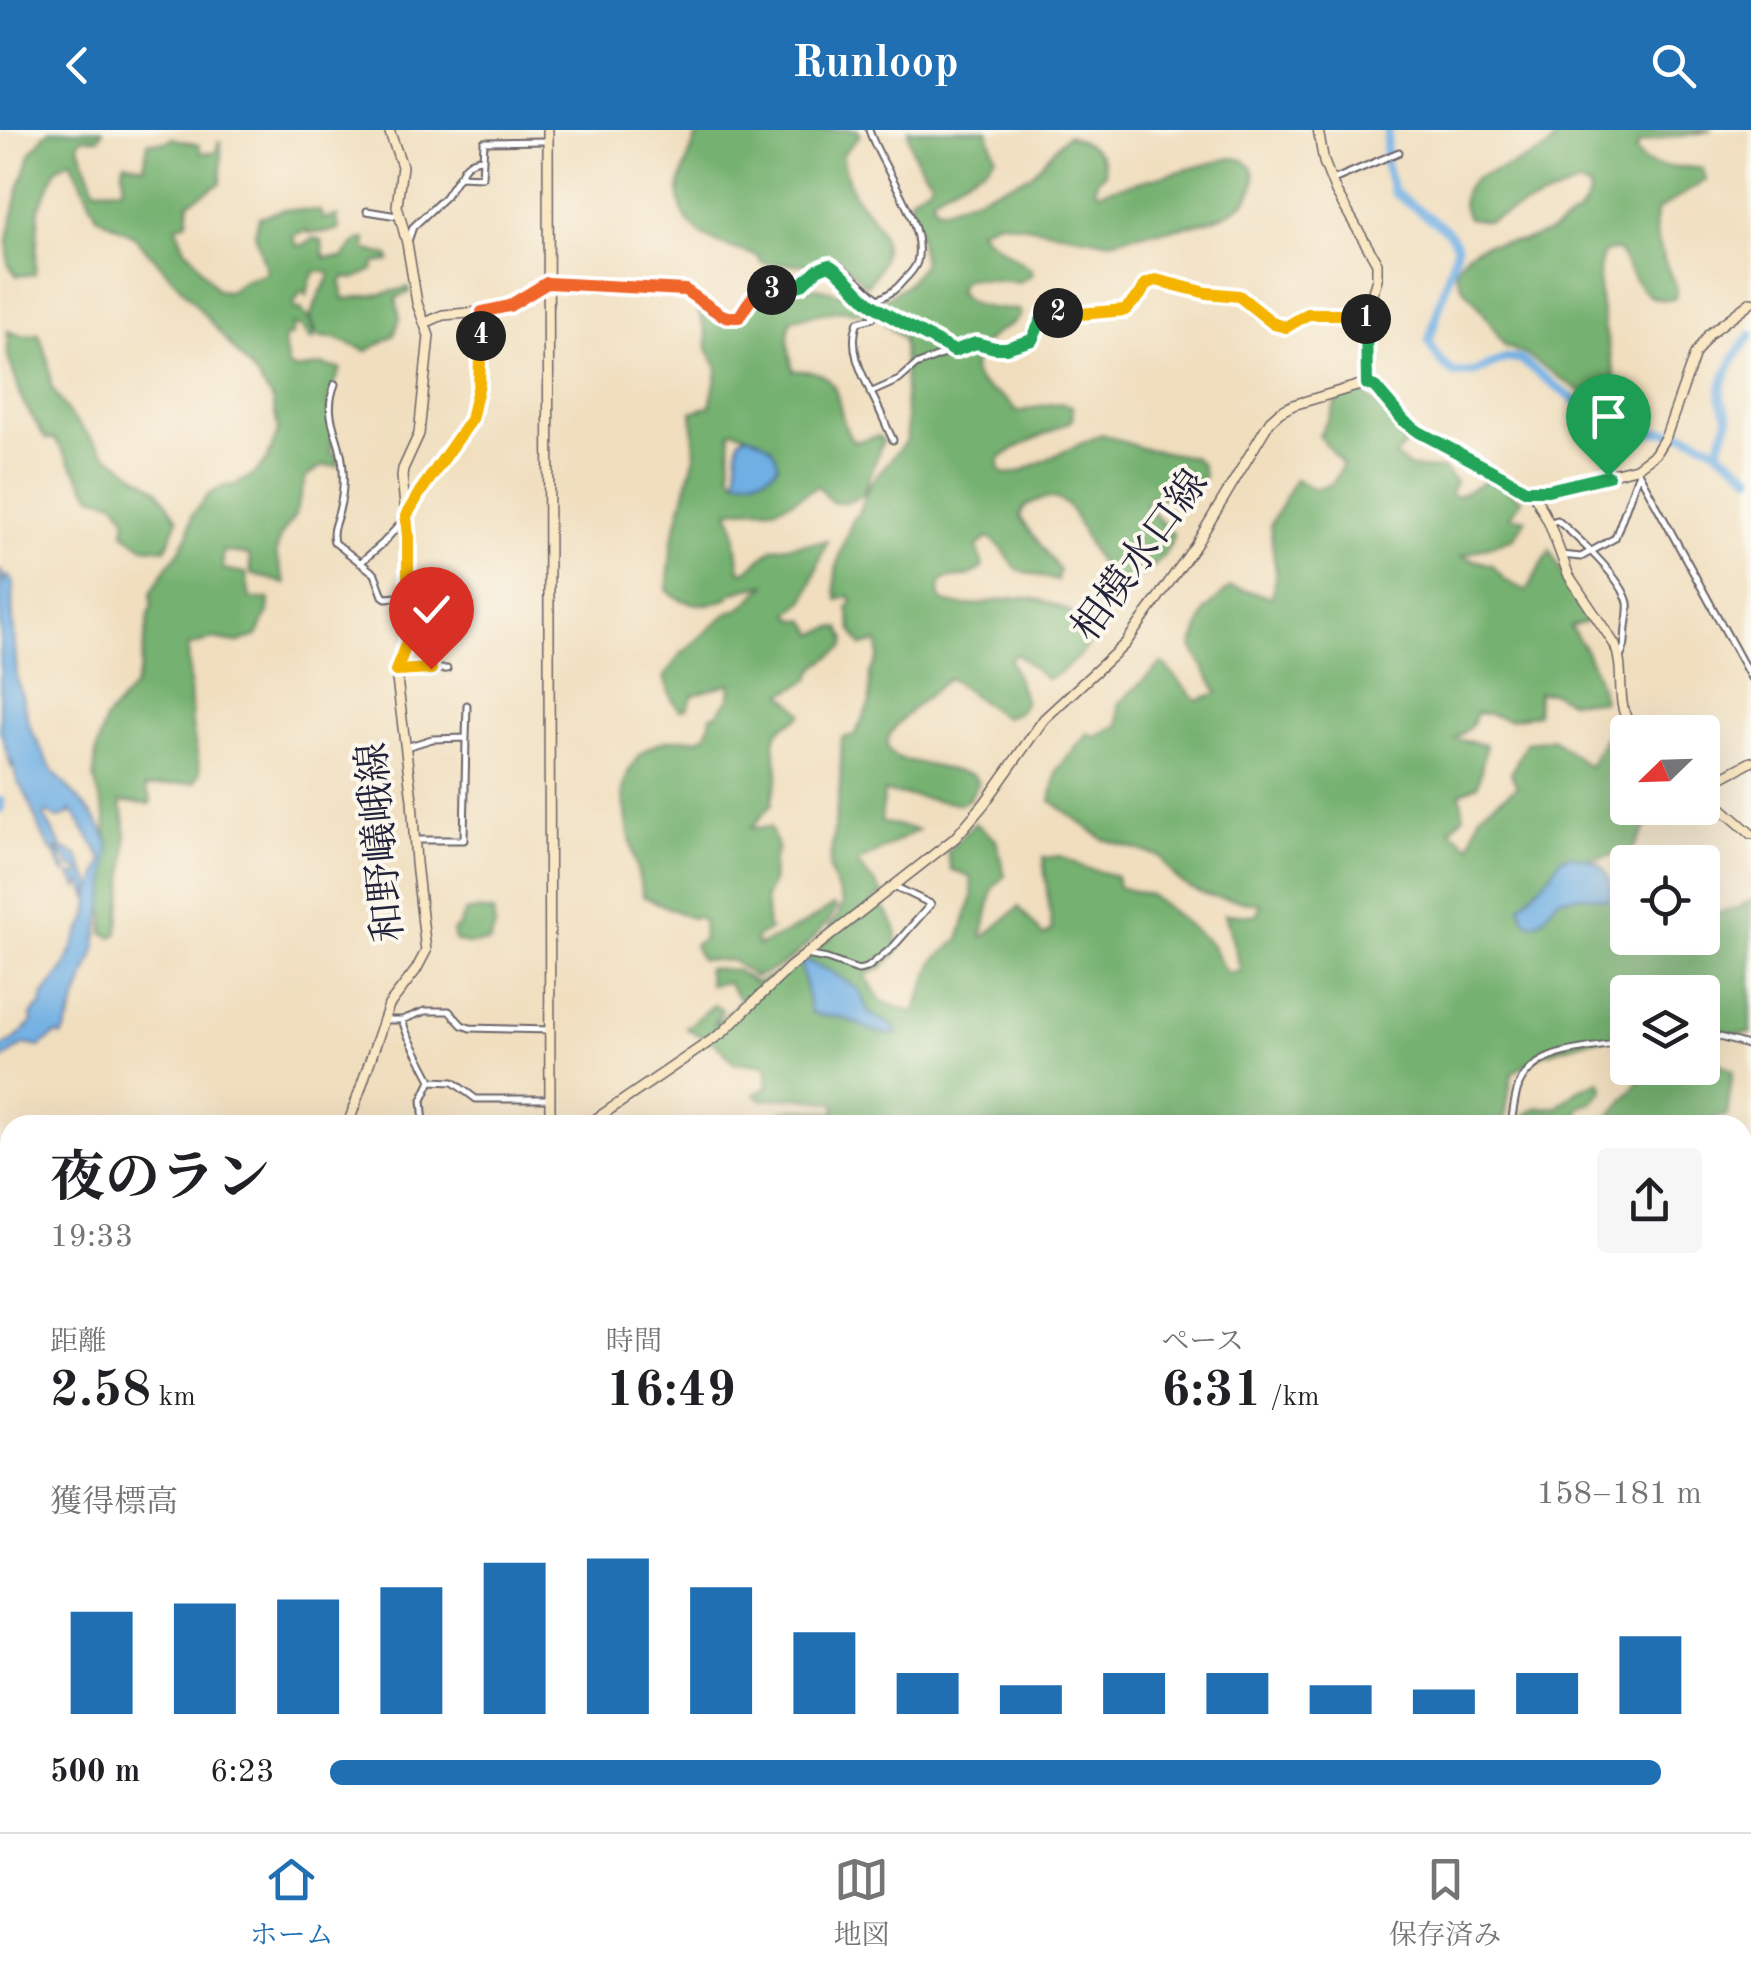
<!DOCTYPE html>
<html lang="ja">
<meta charset="utf-8">
<style>
body{margin:0;font-family:"Old Standard TT","Noto Serif JP",serif;background:#f6f6f6;color:#202124;height:100vh;display:flex;flex-direction:column;font-size:38px;white-space:nowrap}
*{box-sizing:border-box;margin:0}
p{font-size:32px;color:#757577}
.icon{flex:none;width:55px;height:55px;fill:none;stroke:currentColor;stroke-width:2;stroke-linecap:round;stroke-linejoin:round}
.map{position:relative;flex:1;overflow:hidden}
.side{position:absolute;left:0px;top:985px;width:1752px;height:718px;display:flex;flex-direction:column;background:#fff;border-radius:30px 30px 0 0;box-shadow:0 10px 40px #0002}
.side>*{flex:none}
.needle{width:65px;rotate:247deg}
.fabs{position:absolute;left:1610px;top:585px;display:grid;gap:20px}
.fabs a{display:grid;place-items:center;width:110px;height:110px;border-radius:10px;background:#fff;box-shadow:0 10px 40px #0002;font-size:50px}
.pin{position:absolute;display:grid;place-items:center;width:85px;height:85px;color:#fff;margin:-102px -42px;border-radius:50% 50% 50% 0;rotate:-45deg;box-shadow:0 0 10px #0007}
.pin .icon{rotate:45deg}
.km{position:absolute;width:50px;height:50px;margin:-25px;border-radius:50%;background:#222;color:#fff;font-size:28px;line-height:50px;text-align:center}
.round{display:grid;place-items:center;flex:none;width:105px;height:105px;border-radius:10px;background:#f6f6f6}
.headline{display:flex;align-items:center;justify-content:space-between;height:170px;padding:0 50px}
h1{font-size:55px;font-weight:700;line-height:75px}
.stats{display:grid;grid-template-columns:repeat(3,1fr);gap:15px;height:170px;padding:10px 50px}
.stats div{display:grid;align-content:center}
.stats b{font-size:50px;font-weight:700}
.stats small{font-size:28px;font-weight:400}
.stats p{font-size:28px}
.chart{height:280px;padding:20px 50px}
.chart p{display:flex;justify-content:space-between}
.chart svg{width:100%;height:180px;margin-top:10px;stroke:#1f6fb2;stroke-width:6}
ul{padding:0 50px;list-style:none;font-size:32px}
li{display:grid;grid-template-columns:160px 120px 1fr;align-items:center;height:75px}
li i{height:25px;border-radius:12px;background:#1f6fb2}
header{display:flex;justify-content:space-between;align-items:center;height:130px;padding:0 50px;background:#1f6fb2;color:#fff;font-size:45px;font-weight:700}
.dock{display:flex;justify-content:space-around;align-items:center;height:140px;border-top:2px solid #e0e0e0;background:#fff;font-size:28px;color:#757577}
.dock a{display:grid;justify-items:center;gap:5px}
.dock .active{color:#1f6fb2}
.map>svg:first-child{display:block}
.green{fill:#92ce82;stroke:#5a785e;stroke-width:2.5}
.forest{fill:#75b170;stroke:#4c6a56;stroke-width:2.5;fill-rule:evenodd}
.water{fill:#70afe3;stroke:#49688f;stroke-width:2.5;fill-rule:evenodd}
.lines{fill:none;stroke-linecap:round;stroke-linejoin:round}
.stream{stroke:#70afe3;stroke-width:2.5}
.river{stroke:#70afe3;stroke-width:9}
.street-casing{stroke:#6a6469;stroke-width:9}
.secondary-casing{stroke:#6a6469;stroke-width:12}
.street{stroke:#fff;stroke-width:5}
.secondary{stroke:#fae7c3;stroke-width:9}
.split-1-casing{stroke:#fff;stroke-width:20}
.split-2-casing{stroke:#fff;stroke-width:20}
.split-3-casing{stroke:#fff;stroke-width:20}
.split-4-casing{stroke:#fff;stroke-width:20}
.split-5-casing{stroke:#fff;stroke-width:20}
.split-1{stroke:#22a559;stroke-width:12}
.split-2{stroke:#f5b400;stroke-width:12}
.split-3{stroke:#22a559;stroke-width:12}
.split-4{stroke:#f0652b;stroke-width:12}
.split-5{stroke:#f5b400;stroke-width:12}
.labels{text-anchor:middle;dominant-baseline:central;stroke-width:8;stroke-linejoin:round;paint-order:stroke}
.street-label{font-size:40px;fill:#22223b;stroke:#fbf7ec}
</style>
<header><svg class="icon" aria-label="back" viewBox="0 0 24 24"><path d="M15 5l-7 7 7 7"/></svg>Runloop<svg class="icon" aria-label="search" viewBox="0 0 24 24"><circle cx="10" cy="10" r="6"/><path d="M15 15l6 6"/></svg></header>
<div class="map">
<svg width="1751" height="1702" viewBox="0 0 1751 1702">
<rect width="100%" height="100%" fill="#fbf7ec"/>
<filter id="ink" filterUnits="userSpaceOnUse"><feTurbulence type="fractalNoise" baseFrequency=".01" numOctaves="2"/><feDisplacementMap in="SourceGraphic" scale="20" xChannelSelector="R" yChannelSelector="G"/><feConvolveMatrix kernelMatrix="1 2 1 2 8 2 1 2 1" color-interpolation-filters="sRGB"/></filter>
<filter id="wash" filterUnits="userSpaceOnUse"><feTurbulence type="fractalNoise" baseFrequency=".0048" numOctaves="4" result="noise"/><feDisplacementMap in="SourceGraphic" scale="40" xChannelSelector="R" yChannelSelector="G"/><feGaussianBlur stdDeviation="2.25" result="paint"/><feColorMatrix in="noise" values="0 0 0 0 0 0 0 0 0 0 0 0 0 0 0 0 0 1.4 0 .05"/><feComposite in="paint" operator="in"/></filter>
<g filter="url(#wash)">
<rect width="100%" height="100%" fill="#f0debe"/>
<path class="green" d="M672 1692 1099 1693 1082 1702H666Z"/>
<path class="forest" d="M49 0H103L99 8H82L78 14 95 59 122 58C126 49 120 40 125 32L144 37 148 12H166L172 8 199 15 201 23H215L219 12 221 13V53L189 72 187 92 176 96 185 119 192 125 217 160 228 161 247 149 267 143 255 103 259 87 285 79 320 81 323 89 337 86 339 99 329 102 308 103 307 100 293 105 296 116 306 114 314 108 322 111 324 127 343 128C349 120 355 110 366 109L365 119 389 126 390 131 375 133 373 140 354 149 345 147 341 152 344 169 382 164 409 157 410 162 396 168 400 189 394 205 367 221 335 208 318 207 310 186C315 179 315 175 318 167 322 157 328 155 330 143L316 141 310 151 307 166 301 161 293 176 295 179H301C309 189 314 196 314 209H310L302 197 292 195V205L283 208 288 236 297 240 322 235 341 239 328 268 334 312 330 322 338 325 339 336H322L306 347 295 385 279 409 276 424 286 454 251 443 249 425 223 421V439L246 443 250 469H269L268 482 257 506 236 513 213 509 188 517 192 596 200 641 195 652 145 657 151 670 150 674 120 672C133 707 122 765 118 803L112 807 103 803 105 784 100 773 108 719 105 686 94 648 96 623 105 590 134 557 140 540 149 484 152 477 151 463 163 443 180 420 189 402 192 385 209 364 225 356 235 355 254 344 267 330 278 301 273 270 253 242 185 162 134 106 97 86 71 30 57 38 39 78 35 144 17 146 8 134V109L18 62 31 22Z
M699 0H858L860 5 842 25C845 37 847 53 854 64 859 74 868 81 874 90 891 113 884 136 866 156L846 136 762 133 758 126C723 115 679 107 679 61 680 47 694 14 699 0Z
M908 0H987L996 26 987 36 937 64 932 70 936 78 945 79 1030 46 1067 5C1087 13 1104 20 1105 43L1097 50 1095 59 1099 62 1231 28C1243 29 1252 31 1254 44 1261 92 1169 99 1138 104 1127 106 1118 110 1107 111L998 91 979 99 985 107 1031 139 1033 144 1019 152 968 148 961 152 958 161C970 181 998 178 1019 180L1021 184C1015 195 1005 196 995 204 981 214 964 237 979 252 993 266 1004 262 1017 282 1034 279 1058 268 1073 277L1072 290C1049 305 1020 312 999 330L1000 341 1007 344 1019 342 1102 304 1141 318 1193 327 1201 334 1204 346C1193 370 1174 368 1150 367L1146 370 1147 377 1174 405C1165 431 1142 453 1113 452L1107 446C1100 434 1093 422 1086 410 1075 388 1068 358 1036 371 1026 375 1023 377 1020 387L1059 440 1057 451 1018 440C1006 428 1004 415 988 408L977 416 983 437C977 441 975 444 967 446 950 450 934 443 941 470 964 482 990 470 1014 468 1044 465 1072 482 1096 499 1092 517 1063 544 1046 549L1017 524 1012 526 1010 530 1025 571C1020 582 1015 585 1003 587L949 548C935 560 886 597 887 614 888 621 892 623 897 628L968 644 974 646 978 653 969 669 960 674 884 662 881 692 918 700 857 733 883 763 853 792 881 772 896 798 898 821 881 838 865 845 881 871 914 883 934 831 959 809 973 766 970 747 951 739 947 722 975 693 996 710 1005 746 993 758 984 800 980 803 984 807 1019 777 1043 806 1052 801 1043 728 1061 726 1085 738 1116 746 1118 757 1150 765 1178 787 1211 814 1226 843 1241 841 1225 784 1256 785 1261 774C1216 765 1185 771 1161 727L1103 709 1051 671 1057 640 1088 603 1096 607 1119 595 1118 574 1162 533 1197 570 1218 563 1192 517 1206 480 1230 457 1272 467 1276 445 1270 396 1295 349 1314 359 1332 354 1343 335 1319 306 1341 264 1362 262 1398 294 1407 312 1395 326 1411 338 1443 339 1456 352 1450 364 1458 366 1485 351 1503 355 1522 370 1510 386 1526 389 1514 408 1461 426 1492 435 1505 450 1526 461 1550 420 1586 492 1570 497C1588 520 1598 543 1603 571H1569L1553 563 1538 562 1537 584 1508 590 1489 584 1476 583 1471 596 1455 609 1486 615 1478 655 1460 663 1464 686 1450 699 1470 716 1481 682 1517 657 1511 643 1526 613 1552 608 1589 637 1604 608 1618 603 1627 611 1628 678H1639L1646 696 1633 719C1609 727 1590 731 1564 726L1528 789H1543L1555 765 1583 764 1627 770 1628 808H1702L1703 786 1735 779 1751 770V903L1737 904 1703 897 1702 862H1628L1627 905 1590 910 1540 925 1512 943 1504 995H764C781 972 811 980 835 983V973L795 967 762 970 755 964 768 956 766 935 734 933 718 915 686 898 714 875 722 879 713 896 741 871 727 852 710 855 707 838 736 840 755 853 773 847 833 806 829 797 839 785 843 773 829 739 840 656 842 608 855 605 870 573V543L878 528V512L862 516 852 500 848 477 852 473 850 466 838 470C829 443 844 414 853 389L859 382 869 355 907 310 903 209 882 191 878 173 906 155 923 134 918 97 909 73 911 67 929 55 931 49C919 38 909 16 908 0Z
M1555 0H1712C1688 7 1663 6 1640 13L1636 20C1645 44 1680 34 1702 38L1706 50 1657 81C1649 106 1668 137 1677 160L1675 167C1643 179 1633 144 1618 121L1614 120 1604 123C1590 146 1609 218 1615 246 1615 257 1613 271 1599 274L1526 225 1505 216 1481 179 1461 155 1455 139 1465 125 1475 119 1488 114 1523 111 1550 102 1580 82 1589 66V58L1579 54 1488 91 1468 88C1459 71 1462 58 1477 47 1493 41 1540 27 1550 16 1556 10 1555 7 1555 0Z
M844 152 874 181 868 184 839 180 792 189C784 205 790 225 793 241 851 238 830 278 853 312L878 306 883 310 863 364C854 371 843 374 832 372L818 356C804 363 787 377 771 378 756 379 744 377 729 381L734 395 740 441H747L773 418 827 411 808 463 805 470 790 483 794 489 807 491 815 504 833 497 840 498 846 510 844 517 816 537 809 550 783 564C789 572 797 574 802 584 795 593 782 593 777 603 770 614 778 630 778 643 778 654 771 663 772 674L751 698 770 697 778 719 773 732 772 754 765 767 768 798 771 799 755 808 758 816 801 796 834 775 837 779C817 808 789 837 754 847L733 831 700 829 694 814 702 810 704 793 699 787 691 788 643 766C637 738 629 711 626 683 625 675 622 667 623 660 629 628 650 610 681 609 689 608 697 611 704 606 710 601 710 592 711 585L717 584 730 567 731 553 693 565 687 578 680 580 671 568 664 547 680 525 725 485 743 477 767 454C757 457 744 458 735 462 721 469 736 466 721 471 702 477 681 474 667 460L672 412 695 325 692 282 710 276 718 238 707 219V205L698 180 734 192 740 190 751 173 762 166 814 157 841 164ZM734 300 761 310 770 316 737 350 731 345 730 302Z
M8 201C20 206 28 207 39 203L48 230 51 256 68 283 106 324 157 359 178 389 166 419 144 417 124 403 126 387 115 372 92 366 55 309H46L23 272 8 226Z
M477 780 493 782 495 797 490 812 466 814 455 810 453 801 459 796 465 782Z
M1703 924 1733 941 1727 985 1709 991 1711 995H1596C1623 983 1632 945 1662 938 1673 934 1690 938 1702 938Z
M1600 951 1604 959 1592 973 1580 977 1578 986 1588 995H1512L1536 978 1558 977 1578 960Z
M1751 1030V1702H1521L1533 1700 1560 1702 1566 1692H1742V1057Z
M0 1417 10 1428V1639L7 1640 2 1634 6 1624 0 1615Z
M1199 1693V1692L1313 1693 1301 1702H1198Z"/>
<path class="water" d="M747 305C763 309 777 318 778 335 769 349 752 348 737 350L738 315 740 308Z
M0 439 5 453 7 445 14 453 12 476 17 548 30 597 52 640 91 683 104 702 109 716 106 761 95 820 65 901 62 906 56 904 40 917 25 914 0 931V918L13 911 32 893 31 885 42 874 44 865 65 837 78 805 87 790 91 766 90 759 88 768 83 755 84 752H80L78 758 70 744 80 746 81 742 72 737 58 718 57 721 62 729V733L67 739 64 740 67 744 61 739 55 722 51 720 40 700 27 666 17 651 12 630V639L0 599ZM70 680 75 685 103 730 94 759 77 725 63 719 44 686 47 682 57 689 69 684Z
M1571 725C1578 728 1591 729 1596 732 1604 735 1613 754 1612 762 1612 765 1609 767 1608 770L1587 766 1558 768C1549 781 1529 813 1520 776L1551 744 1561 728Z
M806 831 830 841 859 860 869 883 891 895 898 904C875 906 864 895 843 888 831 885 825 888 811 882L801 835Z"/>
<g class="lines">
<path class="stream" d="M191 1692 192 1702
M1384 1692 1402 1702
M1447 1692C1459 1698 1475 1699 1487 1692
M74 1702 76 1692
M1313 1702 1325 1692
M1356 1702 1361 1692
M1517 1702 1525 1692"/>
<path class="river" d="M1388 0 1385 31 1394 62 1448 101 1457 116 1429 211C1435 227 1442 233 1454 244L1475 242 1506 228 1521 230 1623 307C1635 308 1644 304 1655 302 1695 298 1723 323 1751 346
M1718 320 1729 287C1728 281 1724 277 1722 272 1715 254 1740 219 1751 205
M0 671V679"/>
</g>
</g>
<g filter="url(#ink)">
<g class="lines">
<defs>
<path id="street" d="M460 46C464 35 471 29 483 29
M1333 50 1399 22
M367 81 397 86
M408 111 413 97 445 67 459 46 482 47 484 12 546 11
M832 135H839L878 169C889 165 896 160 903 151 908 146 915 139 917 132 927 92 881 38 869 0
M650 157C661 158 675 157 685 160 706 166 716 188 739 187 764 151 759 168 794 158 808 154 817 141 829 135 846 144 855 161 870 173 895 192 927 205 954 221
M869 172 873 188 858 192C846 222 867 253 879 279 884 290 888 300 893 310
M335 254C321 291 343 306 343 341 344 353 342 369 339 381 336 393 331 400 334 412L375 444 383 466 386 468 408 466
M870 263 899 250 916 235 970 214 1006 218 1032 210 1044 184 1048 182 1080 185 1125 180C1134 171 1142 155 1153 150L1207 163 1239 166 1274 194 1286 197 1308 184H1366
M1636 338 1751 548
M1549 393 1557 390C1576 406 1623 449 1628 473 1629 481 1627 489 1626 497 1625 508 1626 518 1620 527
M1561 425 1581 427 1615 408 1638 345
M360 433 382 414 402 392 420 361 471 291 479 254 482 182
M396 541 447 539
M406 617 432 609 466 608 467 575
M415 710H464L466 608
M806 825 827 829 858 840 867 838 893 817 931 774 894 756
M386 890H402L425 881H449L462 895 470 898 550 900
M402 890 407 904 431 950
M1702 902 1751 916
M431 951 453 952 476 969H550
M424 995 422 970 431 951
M1511 995C1513 982 1514 968 1519 955 1537 915 1592 921 1628 911
M0 1323 10 1319
M0 1382 10 1393
M0 1691 13 1697
M188 1692 189 1702
M1370 1692 1388 1702
M11 1702 16 1692
M421 1702V1692
M1308 1702 1320 1692
M1327 1702 1328 1692"/>
<path id="secondary" d="M548 0 550 995
M1318 0 1324 32 1336 62 1377 133V149L1366 184 1367 253
M425 193 443 185 482 182 509 176 547 153 650 157
M1533 362 1549 393 1569 446 1615 515C1627 546 1612 575 1635 602
M1702 658 1751 632
M1702 661 1751 704
M348 995 389 875 416 840 426 821 416 733 412 670 396 541 407 512 409 502 408 407 402 346 403 339 419 304 429 206 417 173 407 113 397 76 402 36 389 0
M587 995 722 903 790 837 955 708 984 674 1044 589 1125 514 1195 416 1270 291 1280 282 1293 275 1367 253 1375 257 1405 291 1419 302 1500 345 1525 360H1548L1636 338 1655 324 1666 306 1695 224 1709 204 1751 172
M1742 1053 1751 1023
M0 1296 10 1310
M0 1369 10 1364
M87 1702 90 1692
M581 1702V1692"/>
</defs>
<use href="#street" class="street-casing"/>
<use href="#secondary" class="secondary-casing"/>
<use href="#street" class="street"/>
<use href="#secondary" class="secondary"/>
</g>
</g>
<g class="lines" filter="url(#ink)">
<defs>
<path id="split-1" d="M1366 189 1367 254 1375 257 1404 291 1419 302 1500 345 1525 360H1548L1608 346"/>
<path id="split-2" d="M1058 183 1080 184 1125 180 1140 165 1146 154 1156 150 1207 163 1239 166 1274 194 1286 197 1308 184H1366V189"/>
<path id="split-3" d="M772 160 801 155 817 140 829 135C845 144 855 161 870 173 896 192 927 205 954 221L976 213 995 218H1006L1032 210 1044 184 1058 183"/>
<path id="split-4" d="M481 206 482 182 509 176 547 153 685 160 720 184 727 187H739C750 171 750 164 772 160"/>
<path id="split-5" d="M431 539 396 541 407 512 408 502V407L406 386 420 362 471 290 479 254 481 206"/>
</defs>
<use href="#split-1" class="split-1-casing"/>
<use href="#split-2" class="split-2-casing"/>
<use href="#split-3" class="split-3-casing"/>
<use href="#split-4" class="split-4-casing"/>
<use href="#split-5" class="split-5-casing"/>
<use href="#split-1" class="split-1"/>
<use href="#split-2" class="split-2"/>
<use href="#split-3" class="split-3"/>
<use href="#split-4" class="split-4"/>
<use href="#split-5" class="split-5"/>
</g>
<g class="labels">
<g class="street-label">
<text transform="translate(1142 427) rotate(-54)">相模水口線</text>
<text transform="translate(383 712) rotate(-95)">和野嶬峨線</text>
</g>
</g>
</svg>
<div class="fabs">
<a><svg class="needle" viewBox="-14 -14 28 28"><path d="M0-13l5 13h-10z" fill="#e53935"/><path d="M0 13l5-13h-10z" fill="#757577"/></svg></a>
<a><svg class="icon" aria-label="locate" viewBox="0 0 24 24"><circle cx="12" cy="12" r="6"/><path d="M12 2v4M12 18v4M2 12h4M18 12h4"/></svg></a>
<a><svg class="icon" aria-label="layers" viewBox="0 0 24 24"><path d="M12 4l9 5-9 5-9-5zM3 14l9 5 9-5"/></svg></a>
</div>
<div class="pin" style="left:1608px;top:346px;background:#1e9e55"><svg class="icon" aria-label="arrive" viewBox="0 0 24 24"><path d="M6 21V4h12l-3 4 3 4H6"/></svg></div>
<div class="pin" style="left:431px;top:539px;background:#d93025"><svg class="icon" aria-label="check" viewBox="0 0 24 24"><path d="M5 12l5 5 9-10"/></svg></div>
<b class="km" style="left:1366px;top:189px">1</b>
<b class="km" style="left:1058px;top:183px">2</b>
<b class="km" style="left:772px;top:160px">3</b>
<b class="km" style="left:481px;top:206px">4</b>
<section class="side">
<div class="headline"><div><h1>夜のラン</h1><p>19:33</p></div><a class="round"><svg class="icon" aria-label="share" viewBox="0 0 24 24"><path d="M12 15V3M7 8l5-5 5 5M5 13v7h14v-7"/></svg></a></div>
<div class="stats">
<div><p>距離</p><b>2.58<small> km</small></b></div>
<div><p>時間</p><b>16:49</b></div>
<div><p>ペース</p><b>6:31<small> /km</small></b></div>
</div>
<div class="chart"><p><span>獲得標高</span>158–181 m</p>
<svg viewBox="0 0 160 44" preserveAspectRatio="none"><path d="M5 44V19M15 44V17M25 44V16M35 44V13M45 44V7M55 44V6M65 44V13M75 44V24M85 44V34M95 44V37M105 44V34M115 44V34M125 44V37M135 44V38M145 44V34M155 44V25"/></svg>
</div>
<ul>
<li><b>500 m</b>6:23<i style="width:97%"></i></li>
</ul>
</section>
</div>
<nav class="dock">
<a class="active"><svg class="icon" aria-label="home" viewBox="0 0 24 24"><path d="M3 11l9-7 9 7M6 9v11h12V9"/></svg>ホーム</a>
<a><svg class="icon" aria-label="map" viewBox="0 0 24 24"><path d="M3 6l6-2 6 2 6-2v14l-6 2-6-2-6 2zM9 4v14M15 6v14"/></svg>地図</a>
<a><svg class="icon" aria-label="saved" viewBox="0 0 24 24"><path d="M7 4h10v16l-5-4-5 4z"/></svg>保存済み</a>
</nav>
